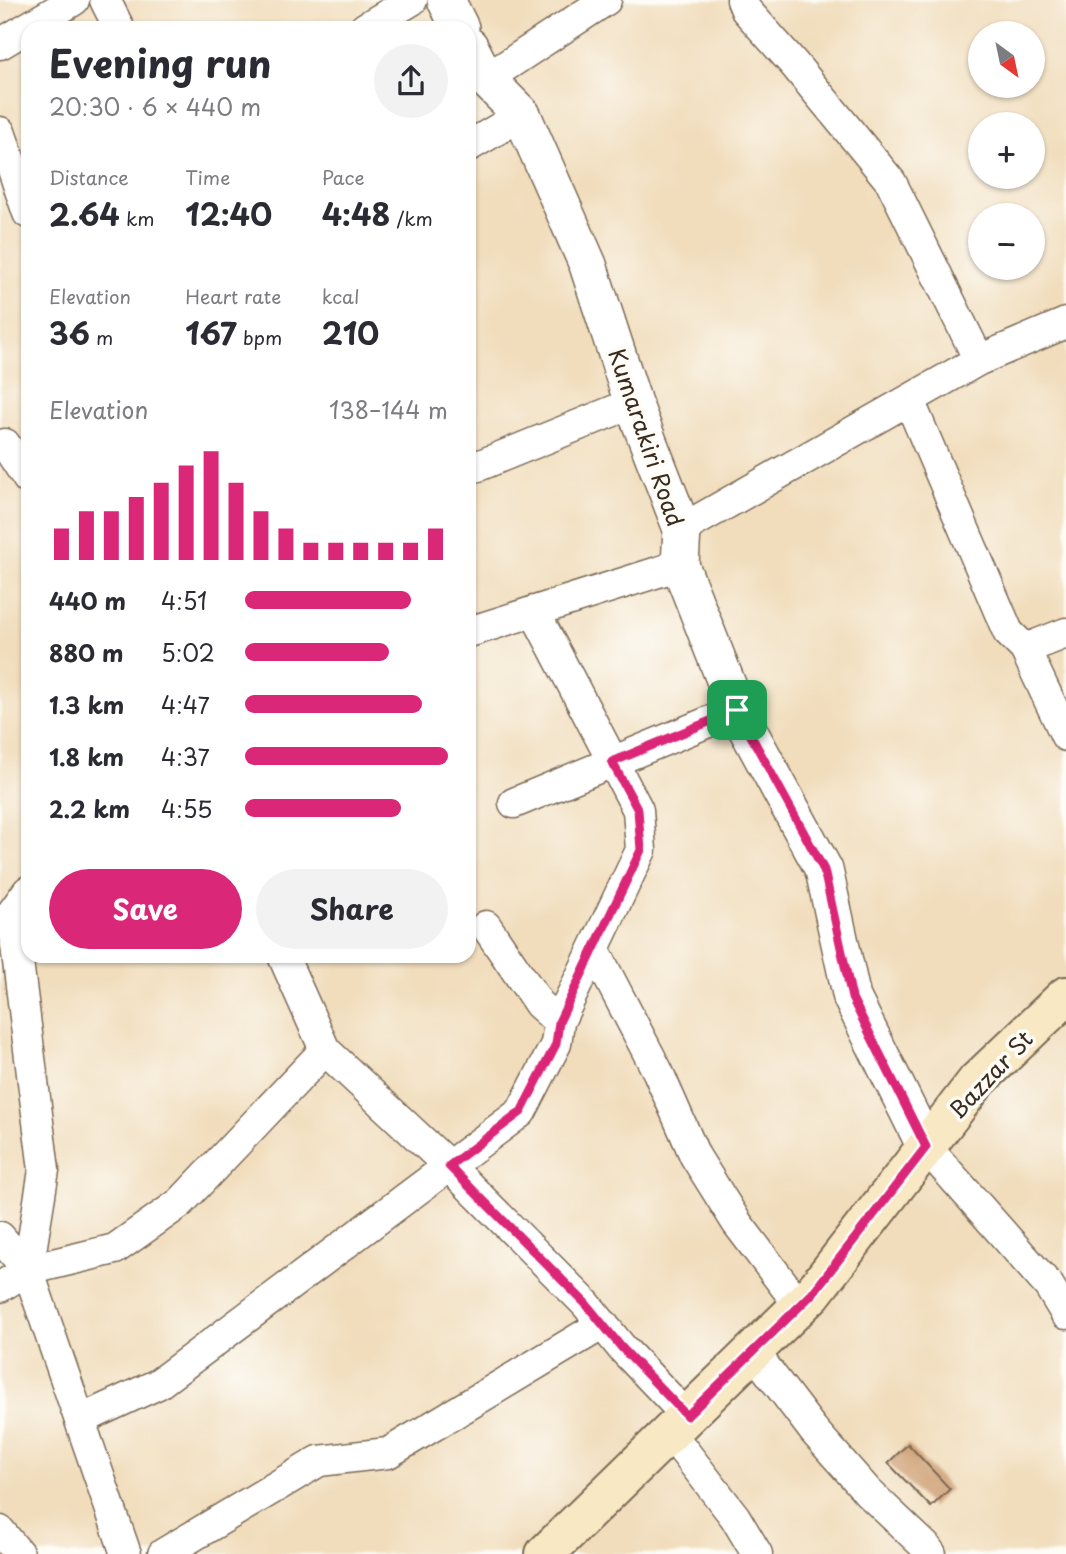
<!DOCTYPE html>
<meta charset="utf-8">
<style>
body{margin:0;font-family:"Playpen Sans",sans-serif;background:#f2f2f3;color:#2b2b33;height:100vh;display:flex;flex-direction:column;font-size:26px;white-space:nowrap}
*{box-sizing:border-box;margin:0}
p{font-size:23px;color:#7c7c81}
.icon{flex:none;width:38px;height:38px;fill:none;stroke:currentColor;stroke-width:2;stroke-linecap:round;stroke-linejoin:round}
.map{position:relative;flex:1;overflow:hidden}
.drawer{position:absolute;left:21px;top:21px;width:455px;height:942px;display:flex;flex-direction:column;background:#fff;border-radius:21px;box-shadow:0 2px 5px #0004}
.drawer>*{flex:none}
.needle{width:46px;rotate:147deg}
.controls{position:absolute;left:968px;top:21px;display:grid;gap:14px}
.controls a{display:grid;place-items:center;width:77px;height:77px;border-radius:50%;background:#fff;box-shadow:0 2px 5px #0004;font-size:35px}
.pin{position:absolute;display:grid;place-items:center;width:60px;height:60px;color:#fff;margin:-30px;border-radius:14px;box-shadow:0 4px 10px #0006}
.round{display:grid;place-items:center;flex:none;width:74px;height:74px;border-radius:37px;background:#f2f2f3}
.overview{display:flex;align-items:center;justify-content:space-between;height:119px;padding:0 28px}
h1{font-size:38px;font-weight:700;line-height:52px}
.metrics{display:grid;grid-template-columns:repeat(3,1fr);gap:10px;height:119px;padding:7px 28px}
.metrics div{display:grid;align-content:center}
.metrics b{font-size:30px;font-weight:700}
.metrics small{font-size:19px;font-weight:400}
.metrics p{font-size:19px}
.chart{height:196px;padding:14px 28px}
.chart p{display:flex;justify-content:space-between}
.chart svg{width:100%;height:126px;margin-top:7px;stroke:#db2777;stroke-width:6}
.primary-button{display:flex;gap:14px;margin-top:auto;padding:14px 28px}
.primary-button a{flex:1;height:80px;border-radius:42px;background:#db2777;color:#fff;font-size:28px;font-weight:700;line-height:80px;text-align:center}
.primary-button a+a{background:#f2f2f3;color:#2b2b33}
ul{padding:0 28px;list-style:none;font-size:23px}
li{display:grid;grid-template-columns:112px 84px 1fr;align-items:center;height:52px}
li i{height:18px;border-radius:9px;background:#db2777}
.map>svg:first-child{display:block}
.building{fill:#cd9c6f}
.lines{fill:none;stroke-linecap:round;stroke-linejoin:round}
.minor-casing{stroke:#7b6955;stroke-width:33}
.tertiary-casing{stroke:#7b6955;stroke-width:40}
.secondary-casing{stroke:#7b6955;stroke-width:42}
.minor{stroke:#fff;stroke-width:30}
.tertiary{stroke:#fff;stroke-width:37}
.secondary{stroke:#f8e8c3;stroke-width:38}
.route-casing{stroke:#fff;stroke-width:14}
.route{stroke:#db2777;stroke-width:9}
.labels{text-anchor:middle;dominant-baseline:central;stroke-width:7;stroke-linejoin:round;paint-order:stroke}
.street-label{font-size:23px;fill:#3b2a1e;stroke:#fdfcf7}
</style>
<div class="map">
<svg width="1066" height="1554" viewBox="0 0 1066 1554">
<rect width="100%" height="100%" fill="#fdfcf7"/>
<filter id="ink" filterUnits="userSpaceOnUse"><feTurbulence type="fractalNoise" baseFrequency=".0143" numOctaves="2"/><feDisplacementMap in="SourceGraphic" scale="14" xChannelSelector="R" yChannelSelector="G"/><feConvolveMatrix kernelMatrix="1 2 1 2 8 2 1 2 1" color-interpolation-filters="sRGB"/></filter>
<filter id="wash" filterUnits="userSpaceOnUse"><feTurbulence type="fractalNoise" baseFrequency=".00686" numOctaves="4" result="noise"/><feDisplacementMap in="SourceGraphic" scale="28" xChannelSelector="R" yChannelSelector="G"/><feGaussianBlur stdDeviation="1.57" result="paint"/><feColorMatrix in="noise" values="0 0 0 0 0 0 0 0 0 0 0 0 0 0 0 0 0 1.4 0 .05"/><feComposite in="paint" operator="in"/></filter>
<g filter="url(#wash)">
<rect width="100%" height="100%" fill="#f1ddbc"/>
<g id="blocks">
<path class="building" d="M908 1444 950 1489 931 1507 888 1463Z"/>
</g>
</g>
<g filter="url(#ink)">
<use href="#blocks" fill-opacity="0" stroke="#7b6955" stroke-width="2"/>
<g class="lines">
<defs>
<path id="minor" d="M105 0 119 28
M742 0 746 10 794 64 891 182 979 360
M365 28 412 0
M0 44 74 0
M486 79 606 0
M0 132 28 213
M469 146 522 115
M909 400 1008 632 1025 649 1066 736
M5 444 28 479
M469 468 478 466 633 403
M682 529 979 360 1066 323
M469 632 680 565
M1025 649 1066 633
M514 803 737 710
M486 926 539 1004 559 1022
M594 949 658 1072 695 1156 737 1223 800 1306
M283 956 325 1050 449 1166 586 1304 622 1348 687 1416
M926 1147 1049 1286 1066 1314
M0 1237 28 1270 126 1554
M28 1270 44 1170 12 913 28 891
M0 1287 28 1270 115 1249 180 1203 325 1050
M753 1351 814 1431 868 1492 926 1547 931 1554
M80 1420 158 1384 521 1112 556 1044 559 1022 641 850 638 810 534 611
M670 1433 735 1517 757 1554
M0 1531 19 1554
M163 1554 319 1461 388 1453 603 1324"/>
<path id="tertiary" d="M446 0 460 28
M469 46 486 79 522 115 588 265 633 403 682 529 680 565 737 710 824 870 852 998 926 1147"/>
<path id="secondary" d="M545 1554 812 1294 977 1081 1066 996"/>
</defs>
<use href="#minor" class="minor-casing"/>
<use href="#tertiary" class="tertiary-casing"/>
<use href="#secondary" class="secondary-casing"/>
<use href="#minor" class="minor"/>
<use href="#tertiary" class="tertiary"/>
<use href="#secondary" class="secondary"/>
</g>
</g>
<g class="lines" filter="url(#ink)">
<defs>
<path id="route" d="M737 710 824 870 852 998 926 1147 812 1294 687 1416 622 1348 586 1304 449 1166 521 1112 556 1044 559 1022 641 850 638 810 612 762Z"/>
</defs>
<use href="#route" class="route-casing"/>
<use href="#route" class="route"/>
</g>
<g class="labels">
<g class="street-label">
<text transform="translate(647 437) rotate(71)">Kumarakiri Road</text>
<text transform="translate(990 1074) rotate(-47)">Bazzar St</text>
</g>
</g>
</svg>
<div class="controls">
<a><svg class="needle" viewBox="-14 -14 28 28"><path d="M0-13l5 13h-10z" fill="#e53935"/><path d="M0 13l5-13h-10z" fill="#7c7c81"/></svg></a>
<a>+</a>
<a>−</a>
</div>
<div class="pin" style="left:737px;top:710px;background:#1e9e55"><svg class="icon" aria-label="arrive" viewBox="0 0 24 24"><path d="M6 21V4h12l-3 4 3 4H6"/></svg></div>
<section class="drawer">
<div class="overview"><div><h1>Evening run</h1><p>20:30 · 6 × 440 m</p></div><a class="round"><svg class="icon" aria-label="share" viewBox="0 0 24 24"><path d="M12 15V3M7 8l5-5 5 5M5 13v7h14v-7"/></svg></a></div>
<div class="metrics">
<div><p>Distance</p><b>2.64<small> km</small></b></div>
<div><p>Time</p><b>12:40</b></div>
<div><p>Pace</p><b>4:48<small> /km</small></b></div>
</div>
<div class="metrics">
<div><p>Elevation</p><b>36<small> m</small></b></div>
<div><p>Heart rate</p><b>167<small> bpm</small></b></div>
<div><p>kcal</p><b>210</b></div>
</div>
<div class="chart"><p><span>Elevation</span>138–144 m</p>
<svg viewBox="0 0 160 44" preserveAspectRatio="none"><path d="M5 44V33M15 44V27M25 44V27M35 44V22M45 44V17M55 44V11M65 44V6M75 44V17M85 44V27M95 44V33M105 44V38M115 44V38M125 44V38M135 44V38M145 44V38M155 44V33"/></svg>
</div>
<ul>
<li><b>440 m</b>4:51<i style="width:82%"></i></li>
<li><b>880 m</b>5:02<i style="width:71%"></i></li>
<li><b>1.3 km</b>4:47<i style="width:87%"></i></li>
<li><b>1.8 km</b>4:37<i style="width:100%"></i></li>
<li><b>2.2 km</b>4:55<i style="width:77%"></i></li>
</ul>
<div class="primary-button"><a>Save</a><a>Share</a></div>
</section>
</div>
